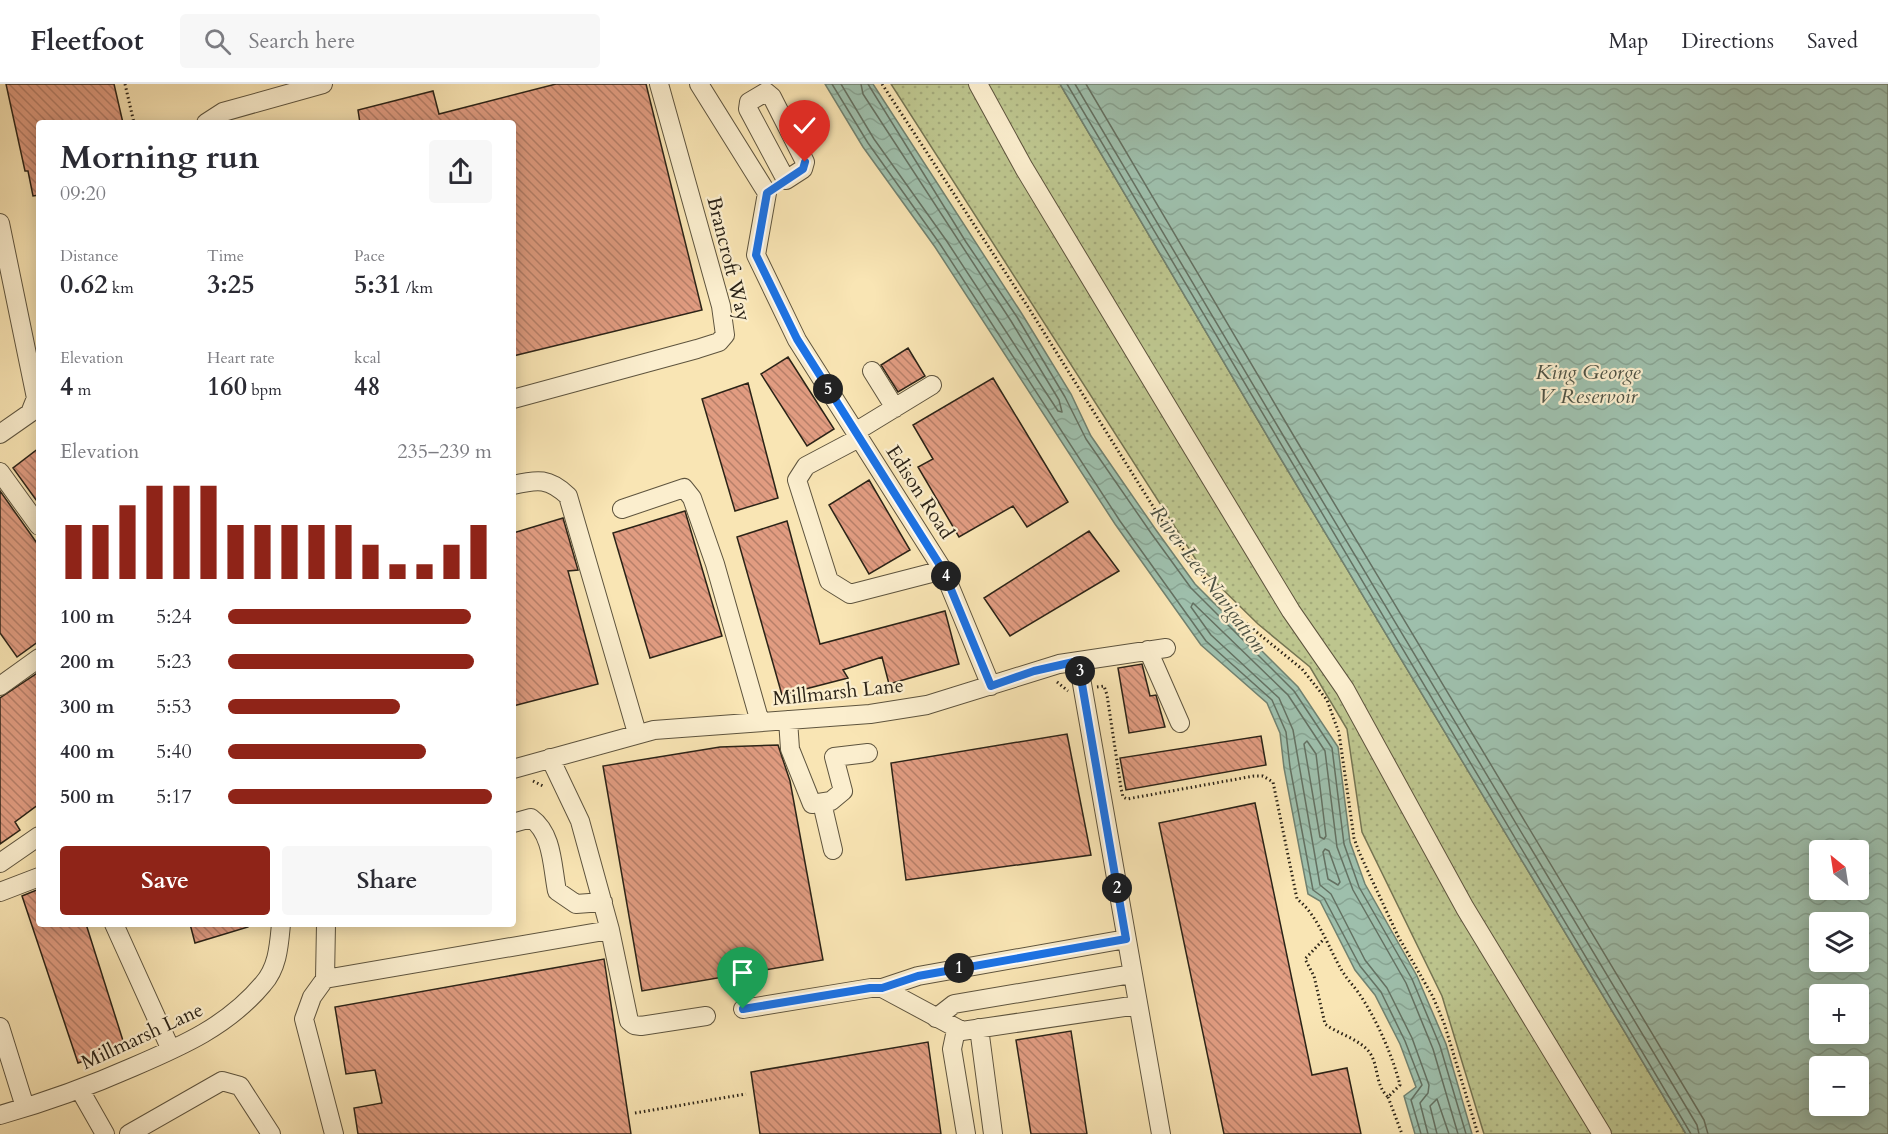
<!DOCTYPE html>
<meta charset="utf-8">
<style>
body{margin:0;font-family:Cardo,serif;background:#f7f7f7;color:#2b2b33;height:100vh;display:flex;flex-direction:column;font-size:22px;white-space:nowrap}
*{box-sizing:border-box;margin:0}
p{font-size:20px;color:#7c7c81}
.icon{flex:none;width:33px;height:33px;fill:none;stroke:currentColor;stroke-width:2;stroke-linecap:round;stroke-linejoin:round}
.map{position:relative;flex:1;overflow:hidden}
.details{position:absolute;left:36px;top:36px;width:480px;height:807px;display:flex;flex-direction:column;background:#fff;border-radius:6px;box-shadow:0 3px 15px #0003}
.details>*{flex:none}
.needle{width:39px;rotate:330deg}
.controls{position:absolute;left:1809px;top:756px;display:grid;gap:12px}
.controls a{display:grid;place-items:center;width:60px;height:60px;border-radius:6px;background:#fff;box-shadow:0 3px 15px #0003;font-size:30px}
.pin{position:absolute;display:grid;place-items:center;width:51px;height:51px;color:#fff;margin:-62px -26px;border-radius:50% 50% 50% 0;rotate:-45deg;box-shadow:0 0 6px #0007}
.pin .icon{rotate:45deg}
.km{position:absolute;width:30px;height:30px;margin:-15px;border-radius:50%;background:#222;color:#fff;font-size:16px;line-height:30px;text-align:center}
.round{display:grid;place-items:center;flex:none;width:63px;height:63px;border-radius:6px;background:#f7f7f7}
.overview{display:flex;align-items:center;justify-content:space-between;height:102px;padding:0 24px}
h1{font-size:33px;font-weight:800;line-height:45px}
.metrics{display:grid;grid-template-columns:repeat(3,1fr);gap:9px;height:102px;padding:6px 24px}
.metrics div{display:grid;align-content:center}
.metrics b{font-size:26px;font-weight:800}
.metrics small{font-size:16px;font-weight:400}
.metrics p{font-size:16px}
.chart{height:168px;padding:12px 24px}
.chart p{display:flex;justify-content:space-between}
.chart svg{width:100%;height:108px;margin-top:6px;stroke:#8f2418;stroke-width:6}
.cta{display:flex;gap:12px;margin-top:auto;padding:12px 24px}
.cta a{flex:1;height:69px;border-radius:6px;background:#8f2418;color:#fff;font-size:24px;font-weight:800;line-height:69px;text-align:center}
.cta a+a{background:#f7f7f7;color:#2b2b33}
ul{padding:0 24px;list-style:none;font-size:20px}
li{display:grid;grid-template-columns:96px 72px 1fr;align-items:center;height:45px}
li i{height:15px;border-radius:8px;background:#8f2418}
header{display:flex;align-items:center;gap:36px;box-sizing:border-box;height:84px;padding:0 30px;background:#fff;border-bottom:2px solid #e1e1e2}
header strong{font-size:28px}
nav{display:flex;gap:33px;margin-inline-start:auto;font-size:21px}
.search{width:420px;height:54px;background:#f7f7f7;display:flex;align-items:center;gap:15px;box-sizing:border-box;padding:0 21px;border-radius:6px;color:#7c7c81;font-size:22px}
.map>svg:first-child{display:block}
.grass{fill:url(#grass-dots);stroke:#747452;stroke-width:1.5}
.water{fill:url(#water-waves);stroke:#708170;stroke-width:1.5;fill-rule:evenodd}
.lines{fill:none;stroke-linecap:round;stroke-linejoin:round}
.shore{stroke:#647162;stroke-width:1.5}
.building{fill:url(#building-back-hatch);stroke:#2b2317;stroke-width:1.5}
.minor-casing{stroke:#5e543e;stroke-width:20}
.path{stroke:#2b2317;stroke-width:3;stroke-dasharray:1.5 3;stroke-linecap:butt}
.minor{stroke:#fbeece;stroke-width:18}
.route-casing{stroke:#fff;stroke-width:12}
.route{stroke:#1a73e8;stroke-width:8}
.labels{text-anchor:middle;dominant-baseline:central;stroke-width:4.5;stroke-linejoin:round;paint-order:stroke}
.street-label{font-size:20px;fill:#2b2317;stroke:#fbeece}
.water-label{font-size:21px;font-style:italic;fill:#4e5244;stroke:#fbeece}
</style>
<header>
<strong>Fleetfoot</strong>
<div class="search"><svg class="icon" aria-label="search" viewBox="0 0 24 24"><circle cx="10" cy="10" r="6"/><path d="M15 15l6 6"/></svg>Search here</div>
<nav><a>Map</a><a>Directions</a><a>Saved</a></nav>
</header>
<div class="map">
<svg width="1888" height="1050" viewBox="0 0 1888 1050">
<defs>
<pattern id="grass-dots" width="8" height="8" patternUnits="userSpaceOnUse" patternTransform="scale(1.5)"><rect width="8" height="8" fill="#bdc58e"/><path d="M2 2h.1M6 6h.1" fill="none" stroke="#a3a97a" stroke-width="1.8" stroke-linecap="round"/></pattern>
<pattern id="water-waves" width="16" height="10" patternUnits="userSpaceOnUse" patternTransform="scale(1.5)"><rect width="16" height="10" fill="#9ebfac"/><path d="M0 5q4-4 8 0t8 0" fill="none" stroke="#88a493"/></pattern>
<pattern id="building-back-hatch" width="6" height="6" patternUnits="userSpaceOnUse" patternTransform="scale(1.5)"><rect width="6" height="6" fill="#e19c81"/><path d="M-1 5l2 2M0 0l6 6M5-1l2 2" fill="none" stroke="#b77f69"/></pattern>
</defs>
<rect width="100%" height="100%" fill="#f9e5b4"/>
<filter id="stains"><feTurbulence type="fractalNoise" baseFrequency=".00333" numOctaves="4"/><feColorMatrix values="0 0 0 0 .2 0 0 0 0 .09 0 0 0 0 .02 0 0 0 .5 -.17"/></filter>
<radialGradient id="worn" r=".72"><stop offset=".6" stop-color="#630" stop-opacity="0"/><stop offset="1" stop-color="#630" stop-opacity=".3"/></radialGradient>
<path class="grass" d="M891 0H1060L1275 365 1686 1050H1484L1442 912 1362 748 1347 645 1310 583 1258 540 1202 485Z"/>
<path class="water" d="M825 0H873L1022 230 1071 310 1091 352 1156 446 1195 500 1298 603 1338 663 1350 758 1365 800 1417 892 1446 960 1472 1050H1415L1404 1012 1416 1003 1400 960 1375 911 1355 886 1320 817 1308 810 1284 684 1280 649 1267 619 1201 561 1115 440 935 163 863 63Z
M1060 0H1888V1050H1686L1275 365ZM1820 766H1858V806H1820ZM1820 838H1858V878H1820ZM1820 910H1858V950H1820ZM1820 982H1858V1022H1820Z"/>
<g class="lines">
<path class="shore" d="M832 0 868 59 940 160 1120 437 1206 557 1272 616 1286 648 1290 683 1313 806 1324 814 1360 882 1381 908 1405 957 1422 1001 1411 1016 1421 1050
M841 0 874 55 946 156 1058 327 1062 328 1059 316 1011 237 863 10 861 0
M868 0 966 158 1017 233 1065 313 1086 355 1151 449 1191 504 1294 607 1332 664 1344 760 1359 803 1412 895 1440 962 1466 1050
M1067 0 1691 1050
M1075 0 1287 358 1697 1041 1699 1050
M1086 0 1295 354 1704 1036 1708 1050
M1307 657 1316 670 1326 752 1324 755 1320 753 1304 660Z
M1325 765 1329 767 1340 798 1338 801 1328 795 1323 768Z
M1428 1050 1420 1019 1428 1009 1429 1001 1412 954 1387 904 1365 876 1331 810 1320 801 1293 646 1279 614 1211 551 1191 523 1193 519 1288 611 1325 667 1337 763 1353 806 1406 899 1433 965 1458 1050
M1437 1050 1430 1022 1437 1015 1449 1050"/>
</g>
<path class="building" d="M6 0H114L123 39H39V111L33 112 28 87H25Z
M556 0H646L702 226 513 272V39H360L358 26 433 7 439 30Z
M908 264 925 292 898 308 881 281Z
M788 273 834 345 807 362 761 290Z
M993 294 1068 418 1027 443 1013 422 959 453 918 383 933 375 913 341Z
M748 299 778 414 735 427 702 315Z
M39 364V420L13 384Z
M869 396 910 466 869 490 829 421Z
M0 407 39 462V557L17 573 0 549Z
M685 427 722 552 650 574 613 449Z
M563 434 578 486 568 487 598 600 513 622V449Z
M787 437 820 560 945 527 959 580 889 600 882 573 843 586 848 594 782 611 737 453Z
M1089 447 1119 487 1010 552 984 514Z
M1142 580 1150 612 1156 611 1165 643 1129 649 1118 584Z
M39 588V720L15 738 20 746 0 760V614Z
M1067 650 1091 771 906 796 891 679Z
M1261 652 1266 681 1126 706 1120 674Z
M778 661 790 697 823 876 642 907 603 682 720 663Z
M1255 719 1312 991 1347 984 1361 1050H1224L1159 739Z
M39 805V840H86L125 963 78 979 22 812Z
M190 840H248V843L195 859Z
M604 875 631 1050H358L354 1024 382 1019 375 986 346 990 335 923Z
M1071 947 1087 1050H1031L1016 956Z
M928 958 941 1050H760L751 988Z"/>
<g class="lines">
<defs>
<path id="minor" d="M699 0 767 109 756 171 797 256 943 486 991 602
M978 0 1024 84 1178 340 1291 527 1345 605 1465 824 1602 1050
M766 8 772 13 805 78 803 85 786 96 748 25 749 18Z
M206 39 223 28 323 0
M0 139 36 314 30 329 0 350
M872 287 895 324
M513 315 697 265 719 258 725 251 721 222 659 0
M855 348 932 301
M859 354 806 382 797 396 829 497 850 510 943 486
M0 388 39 442
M513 401C538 395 549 394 568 412L637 649
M622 425 684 404 692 414 715 480 760 638
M1148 566 1180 639
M1078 577 1161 1050
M0 602 39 574
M788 636 790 665 812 720 831 717 843 707 834 673 868 669
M550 674 580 737 610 846 629 937 634 941 641 942 706 932
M513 685 654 646 870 630 927 621 1059 580 1166 564
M822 719 833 766
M513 739 531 734C553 750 552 782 557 807L576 820 603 818
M0 779 39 752
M0 808 39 793
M114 840 171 966
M325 895 326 840
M882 904 918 892 1126 855
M743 925 871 904H882L962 947 1138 921
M936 934 954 920 1132 890
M0 943 25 1023
M979 944 993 1050
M956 946 952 965 966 1050
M80 1006 105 1050
M0 1031C46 1018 90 1002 133 983 182 962 228 942 263 900 278 883 279 861 281 840
M129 1050 222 997 240 1002 271 1050
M334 1050 304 935 312 913 325 895 610 846"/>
</defs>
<use href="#minor" class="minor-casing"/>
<path class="path" d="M125 0 134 39
M882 0 1028 223 1164 440 1227 524 1302 585 1327 616 1339 649 1354 754 1359 768 1398 852 1433 913 1444 939 1478 1050
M1057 598 1068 607
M1097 603 1104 602 1107 611 1121 704 1123 713 1127 715 1254 692H1263L1273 698 1297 815C1318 831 1328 863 1341 885 1346 894 1352 900 1358 908 1376 934 1392 970 1400 1001L1388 1013C1375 1001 1379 983 1370 969 1360 955 1338 950 1325 940L1314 892 1305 875 1324 855
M533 697 545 703
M1388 1013 1402 1050
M635 1029 746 1010"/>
<use href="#minor" class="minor"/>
</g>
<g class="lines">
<defs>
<path id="route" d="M743 925 870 904H882L918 892 1126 855 1078 577 1034 587 991 602 943 486 797 255 756 171 767 109 803 85 805 78"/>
</defs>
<use href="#route" class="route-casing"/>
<use href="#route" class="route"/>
</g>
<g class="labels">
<g class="street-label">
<text transform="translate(729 175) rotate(76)">Brancroft Way</text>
<text transform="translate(920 408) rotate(57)">Edison Road</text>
<text transform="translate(838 608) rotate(-6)">Millmarsh Lane</text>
<text transform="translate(142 952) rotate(-25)">Millmarsh Lane</text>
</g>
<g class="water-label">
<text x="1588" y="288">King George<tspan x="1588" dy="24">V Reservoir</tspan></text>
<text transform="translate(1208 495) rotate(53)">River Lee Navigation</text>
</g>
</g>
<rect width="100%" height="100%" filter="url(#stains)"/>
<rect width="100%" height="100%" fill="url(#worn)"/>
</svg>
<div class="controls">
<a><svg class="needle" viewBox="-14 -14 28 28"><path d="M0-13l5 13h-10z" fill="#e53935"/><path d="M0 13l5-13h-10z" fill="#7c7c81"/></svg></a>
<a><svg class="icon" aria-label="layers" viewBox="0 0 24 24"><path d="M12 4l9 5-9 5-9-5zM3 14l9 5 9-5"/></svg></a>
<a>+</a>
<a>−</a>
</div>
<div class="pin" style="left:743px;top:925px;background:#1e9e55"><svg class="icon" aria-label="arrive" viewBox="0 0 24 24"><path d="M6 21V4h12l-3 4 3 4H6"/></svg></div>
<div class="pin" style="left:805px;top:78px;background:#d93025"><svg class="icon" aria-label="check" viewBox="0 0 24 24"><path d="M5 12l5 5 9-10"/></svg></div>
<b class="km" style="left:959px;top:884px">1</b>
<b class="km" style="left:1117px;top:804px">2</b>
<b class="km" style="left:1080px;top:587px">3</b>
<b class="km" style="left:946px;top:492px">4</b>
<b class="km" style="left:828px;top:305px">5</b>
<section class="details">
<div class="overview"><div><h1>Morning run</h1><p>09:20</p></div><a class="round"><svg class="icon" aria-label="share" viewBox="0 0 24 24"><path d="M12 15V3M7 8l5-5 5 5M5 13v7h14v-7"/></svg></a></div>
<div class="metrics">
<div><p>Distance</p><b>0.62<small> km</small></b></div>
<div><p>Time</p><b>3:25</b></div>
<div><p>Pace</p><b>5:31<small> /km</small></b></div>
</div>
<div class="metrics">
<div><p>Elevation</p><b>4<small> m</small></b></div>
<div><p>Heart rate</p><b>160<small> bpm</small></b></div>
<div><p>kcal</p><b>48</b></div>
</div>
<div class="chart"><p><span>Elevation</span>235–239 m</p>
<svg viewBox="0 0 160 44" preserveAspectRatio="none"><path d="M5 44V22M15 44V22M25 44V14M35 44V6M45 44V6M55 44V6M65 44V22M75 44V22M85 44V22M95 44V22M105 44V22M115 44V30M125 44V38M135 44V38M145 44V30M155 44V22"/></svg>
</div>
<ul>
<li><b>100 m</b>5:24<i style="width:92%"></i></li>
<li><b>200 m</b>5:23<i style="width:93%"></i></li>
<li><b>300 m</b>5:53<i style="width:65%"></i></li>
<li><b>400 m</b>5:40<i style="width:75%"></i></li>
<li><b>500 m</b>5:17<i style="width:100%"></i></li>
</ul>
<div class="cta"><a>Save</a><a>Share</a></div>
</section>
</div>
